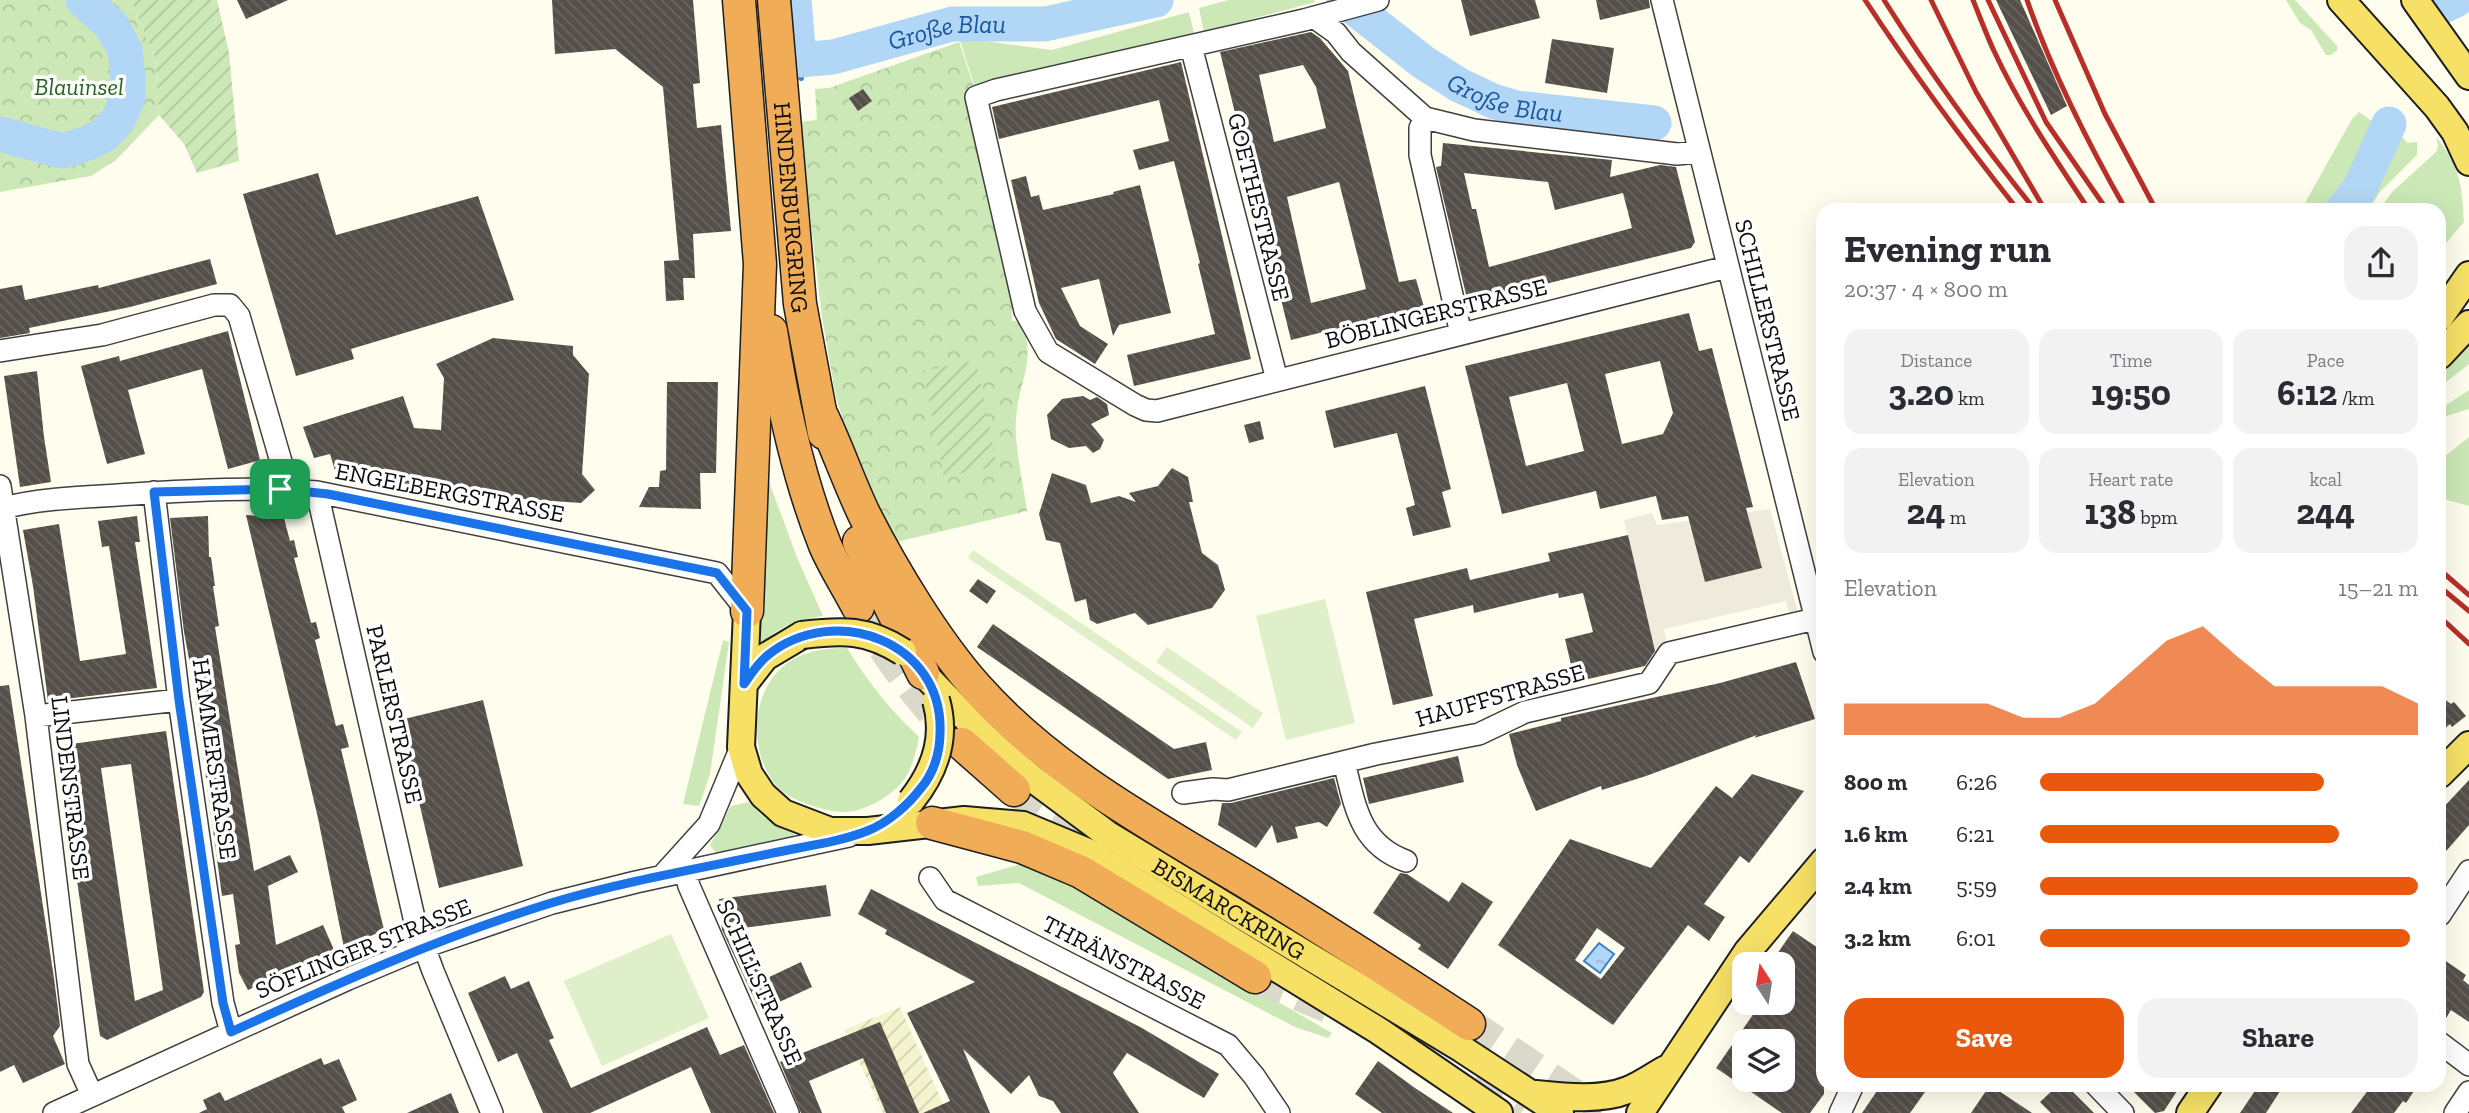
<!DOCTYPE html>
<meta charset="utf-8">
<style>
body{margin:0;font-family:"Zilla Slab",serif;background:#f2f2f3;color:#2b2b33;height:100vh;display:flex;flex-direction:column;font-size:26px;white-space:nowrap}
*{box-sizing:border-box;margin:0}
p{font-size:23px;color:#7c7c81}
.icon{flex:none;width:38px;height:38px;fill:none;stroke:currentColor;stroke-width:2;stroke-linecap:round;stroke-linejoin:round}
.map{position:relative;flex:1;overflow:hidden}
.details{position:absolute;left:1816px;top:203px;width:630px;height:889px;display:flex;flex-direction:column;background:#fff;border-radius:21px;box-shadow:0 7px 28px #0002}
.details>*{flex:none}
.needle{width:46px;rotate:348deg}
.fabs{position:absolute;left:1732px;top:952px;display:grid;gap:14px}
.fabs a{display:grid;place-items:center;width:63px;height:63px;border-radius:14px;background:#fff;box-shadow:0 7px 28px #0002;font-size:35px}
.pin{position:absolute;display:grid;place-items:center;width:60px;height:60px;color:#fff;margin:-30px;border-radius:14px;box-shadow:0 4px 10px #0006}
.round{display:grid;place-items:center;flex:none;width:74px;height:74px;border-radius:21px;background:#f2f2f3}
.summary{display:flex;align-items:center;justify-content:space-between;height:119px;padding:0 28px}
h1{font-size:38px;font-weight:800;line-height:52px}
.metrics{display:grid;grid-template-columns:repeat(3,1fr);gap:10px;height:119px;padding:7px 28px}
.metrics div{display:grid;align-content:center;border-radius:18px;background:#f2f2f3;text-align:center}
.metrics b{font-size:35px;font-weight:800}
.metrics small{font-size:19px;font-weight:400}
.metrics p{font-size:19px}
.chart{height:196px;padding:14px 28px}
.chart p{display:flex;justify-content:space-between}
.chart svg{width:100%;height:126px;margin-top:7px;fill:#ea580c;opacity:.7}
.cta{display:flex;gap:14px;margin-top:auto;padding:14px 28px}
.cta a{flex:1;height:80px;border-radius:21px;background:#ea580c;color:#fff;font-size:28px;font-weight:800;line-height:80px;text-align:center}
.cta a+a{background:#f2f2f3;color:#2b2b33}
ul{padding:0 28px;list-style:none;font-size:23px}
li{display:grid;grid-template-columns:112px 84px 1fr;align-items:center;height:52px}
li i{height:18px;border-radius:9px;background:#ea580c}
.map>svg:first-child{display:block}
.farmland{fill:url(#farmland-furrows)}
.grass{fill:#cce8b7}
.park{fill:url(#park-crowns)}
.garden{fill:url(#garden-furrows)}
.pitch{fill:#deefc9}
.plaza{fill:#eeebdc}
.water{fill:url(#water-ripples);stroke:#3b84ca;stroke-width:2}
.lines{fill:none;stroke-linecap:round;stroke-linejoin:round}
.stream{stroke:#3b84ca;stroke-width:6}
.river{stroke:#b2d6f5;stroke-width:35}
.building{fill:url(#building-back-hatch);fill-rule:evenodd}
.highway-tunnel{stroke:#dbd9cb;stroke-width:32;stroke-dasharray:32 16;stroke-linecap:butt}
.minor-casing{stroke:#404040;stroke-width:24}
.major-casing{stroke:#1e1e1e;stroke-width:30}
.highway-casing{stroke:#1e1e1e;stroke-width:35}
.minor{stroke:#fff;stroke-width:21}
.major{stroke:#f6e066;stroke-width:26}
.highway{stroke:#f1ac58;stroke-width:32}
.rail{stroke:#b92e28;stroke-width:5}
.major-bridge-casing{stroke:#1e1e1e;stroke-width:30;stroke-linecap:butt}
.major-bridge{stroke:#f6e066;stroke-width:26}
.route-casing{stroke:#fff;stroke-width:14}
.route{stroke:#1a73e8;stroke-width:9}
.labels{text-anchor:middle;dominant-baseline:central;stroke-width:7;stroke-linejoin:round;paint-order:stroke}
.park-label{font-size:24px;font-style:italic;fill:#26631e;stroke:#fff}
.street-label{font-size:24px;fill:#0d0d0d;stroke:#fff}
.water-label{font-size:26px;font-style:italic;fill:#19569b;stroke:#fff}
</style>
<div class="map">
<svg width="2469" height="1113" viewBox="0 0 2469 1113">
<defs>
<pattern id="farmland-furrows" width="10" height="10" patternUnits="userSpaceOnUse" patternTransform="scale(1.75)"><rect width="10" height="10" fill="#f3f4ce"/><path d="M-1 1l2-2M0 10L10 0M9 11l2-2" fill="none" stroke="#cfd0b0"/></pattern>
<pattern id="park-crowns" width="20" height="18" patternUnits="userSpaceOnUse" patternTransform="scale(1.75)"><rect width="20" height="18" fill="#cce8b7"/><path d="M2 6a3 3 0 1 1 6 0M12 15a3 3 0 1 1 6 0" fill="none" stroke="#aec69c"/></pattern>
<pattern id="garden-furrows" width="10" height="10" patternUnits="userSpaceOnUse" patternTransform="scale(1.75)"><rect width="10" height="10" fill="#cce8b7"/><path d="M-1 1l2-2M0 10L10 0M9 11l2-2" fill="none" stroke="#aec69c"/></pattern>
<pattern id="water-ripples" width="26" height="14" patternUnits="userSpaceOnUse" patternTransform="scale(1.75)"><rect width="26" height="14" fill="#b2d6f5"/><path d="M2 4q2-2 4 0t4 0M15 11q2-2 4 0t4 0" fill="none" stroke="#98b6d1"/></pattern>
<pattern id="building-back-hatch" width="6" height="6" patternUnits="userSpaceOnUse" patternTransform="scale(1.75)"><rect width="6" height="6" fill="#554f49"/><path d="M-1 5l2 2M0 0l6 6M5-1l2 2" fill="none" stroke="#68645f"/></pattern>
</defs>
<rect width="100%" height="100%" fill="#fffded"/>
<path class="farmland" d="M900 1007 947 1113H883L844 1030Z"/>
<path class="grass" d="M1229 0H1314L1315 2 1204 32 1199 8Z
M2286 0H2295L2337 46V50L2331 55H2326L2311 30 2300 23Z
M1189 12 1194 33 975 87 960 41 976 40 1052 50Z
M2359 112 2376 124C2373 138 2372 155 2359 164 2360 183 2349 180 2340 195L2344 202 2341 210H2301L2352 119Z
M2403 137 2407 143 2417 142V155L2379 193 2369 210H2351C2383 202 2375 154 2403 137Z
M2436 137C2460 166 2462 186 2464 222L2440 250V210H2379L2393 191 2436 152 2438 146Z
M2469 340V364L2440 387V368Z
M2469 390V409L2440 418V409Z
M2469 437V506L2440 498V460Z
M768 479 798 560 823 616C796 620 777 626 759 648Z
M723 640 729 642 710 774 699 806 683 804Z
M847 648C868 682 890 710 919 737 916 751 913 766 905 778 899 787 891 793 882 799 857 814 844 815 816 807 801 802 786 797 775 784 745 746 752 676 800 656 816 649 831 648 847 648Z
M749 802 765 818 794 834 793 838 719 857 710 845 731 806Z
M1027 862 1079 887 1332 1033 1328 1038 1295 1027 1019 883 978 886 976 877Z"/>
<path class="park" d="M0 0H131L155 57 159 115 116 160 91 176 0 192Z
M959 42 974 87 967 89 1011 278 1012 321H1021C1037 362 1019 379 1016 418 1014 445 1023 483 1027 511L896 542 855 455 836 398 822 317 799 122 817 120 815 89 829 88Z"/>
<path class="garden" d="M131 0H217L229 53 239 161 197 173 184 144 159 115 155 57Z
M976 360 997 466 944 477 923 371Z"/>
<path class="pitch" d="M973 550 1242 732 1236 740 968 558Z
M1325 599 1355 723 1286 740 1256 616Z
M1167 647 1263 713 1253 728 1156 662Z
M671 934 709 1018 602 1066 564 981Z"/>
<path class="plaza" d="M1770 509 1799 617 1792 625 1786 601 1664 629 1669 653 1657 663 1624 520 1652 513 1657 525Z"/>
<path class="water" d="M1599 943 1614 954 1600 973 1584 961Z"/>
<g class="lines">
<path class="stream" d="M799 60 801 78"/>
<g class="river">
<path id="s1" d="M794 0 799 60 833 57 952 24H1045L1156 0"/>
<path id="s2" d="M1344 0 1423 62 1459 85 1493 101 1516 108 1654 123"/>
<path d="M2445 5 2456 0"/>
<path d="M0 134 62 151 88 143 104 135 118 120 128 97V78L125 50 111 25 83 0"/>
<path d="M2343 210 2360 188 2389 124"/>
</g>
</g>
<path class="building" d="M237 0H288L246 19Z
M552 0H693L700 83 693 84 697 128 721 125 731 231 693 234 695 278H683L684 300 666 301 664 261 679 260 663 87 615 49 555 54Z
M1461 0H1535L1540 18 1470 36Z
M1596 0H1649L1650 8 1600 20Z
M1996 0H2020L2067 106 2051 115Z
M1311 32 1320 38 1348 71 1399 282 1416 279 1424 307 1291 340 1220 52ZM1303 65 1316 87 1326 128 1274 142 1259 75ZM1339 182 1366 289 1311 303 1287 197Z
M1552 39 1614 48 1607 93 1545 83Z
M1181 62 1251 359 1134 386 1127 355 1215 334 1198 264 1200 263 1174 161 1139 170 1133 150 1169 141 1159 100 999 139 992 107Z
M863 89 872 101 858 111 849 98Z
M1443 143 1612 160 1610 177 1660 165 1676 167 1695 242 1691 248 1468 303 1436 167 1441 166ZM1464 173 1548 182 1555 210 1623 193 1632 228 1489 267 1476 209H1472Z
M318 173 336 235 478 196 514 300 351 349 354 359 296 376 243 194Z
M1026 176 1031 197 1039 195 1043 210 1114 194 1113 192 1140 185 1171 313 1119 325 1113 336 1099 279 1061 288 1080 326 1108 344 1095 364 1056 339 1039 303 1011 180Z
M210 259 217 284 130 307 29 328 30 333 0 338V289L22 285 25 300 98 285 99 288Z
M1689 313 1699 351 1712 348 1753 507 1746 508 1762 568 1705 582 1688 516 1662 520 1656 496 1600 509 1596 491 1502 514 1465 366ZM1660 361 1673 413 1663 434 1622 444 1605 374ZM1567 383 1584 451 1526 466 1509 397Z
M228 331 260 460 228 469 202 369 128 390 145 454 107 464 81 366 119 356 120 361Z
M493 338 573 346V355L589 374 582 474 595 490 581 503 434 493 337 477 330 454 314 458 303 427 403 396 414 428 441 430 444 378 436 364Z
M37 371 44 437 51 482 20 487 4 376Z
M667 382H718L716 473H700L701 509 639 507 649 487H659L660 471 666 470Z
M1425 386 1451 489 1442 492 1451 527 1413 536 1406 508 1415 505 1397 433 1334 448 1325 411Z
M1083 396 1090 400 1097 397 1107 404 1109 415 1091 424 1104 440 1100 449 1093 453 1086 446 1069 448 1051 439 1047 415 1062 399Z
M1260 421 1264 439 1249 443 1244 425Z
M1172 468 1188 477 1193 502H1189L1202 553 1218 565 1225 590 1212 608 1148 625 1135 613 1097 624 1090 620 1086 599 1075 602 1060 543 1046 540 1039 514 1052 473 1086 485 1091 503 1119 496 1136 502 1129 493 1158 486Z
M246 515 284 518 290 541 294 540 298 557 294 558 311 623 316 622 320 638 315 640 336 726 343 724 349 747 341 749 384 930 344 948 318 818Z
M137 516 140 542H135L157 688 48 701 33 586 23 530 59 524 80 661 126 654 109 546 102 547 98 521Z
M208 516 209 557H211L215 586H213L219 626 215 627 254 871 290 855 298 872 268 886 276 945 323 925 335 952 248 990 239 973 235 945 240 944 233 894 222 896 192 675 184 632 170 518Z
M1628 535 1655 651 1645 666 1575 682 1565 639 1593 632 1583 593 1559 598 1558 593 1474 613 1473 605 1414 619 1433 696 1393 705 1366 592 1467 568 1470 580 1550 561 1548 553Z
M978 579 996 591 987 604 969 591Z
M993 624 1174 749 1206 742 1212 770 1168 779 977 647Z
M1796 662 1815 719 1754 738 1757 735 1646 776 1602 790 1601 786 1536 811 1517 765 1509 734 1561 721V718L1720 683Z
M9 685 54 978 60 1026 53 1036 65 1064 23 1083 14 1065 0 1072V686Z
M2440 696 2451 704 2454 702 2466 716 2452 727 2450 724 2440 733Z
M483 700 523 866 439 888 400 720Z
M166 731 204 992 201 997 107 1040 100 1036 57 746ZM131 764 163 990 135 1001 101 768Z
M1458 756 1464 782 1369 804 1363 778Z
M1752 774 1804 791 1749 863 1740 856 1704 904 1725 917 1709 941 1688 925 1613 1025 1498 945 1570 839 1651 868 1716 786 1732 798ZM1597 928 1625 948 1601 979 1575 960Z
M1334 778 1341 804 1327 827 1319 822 1295 827 1298 838 1277 843 1272 825 1256 848 1218 825 1222 803H1231Z
M2469 780V825L2440 858V811Z
M1400 873 1407 874 1449 902 1462 882 1493 902 1448 969 1418 949 1421 945 1373 913Z
M826 885 831 916 743 928 765 979 801 962 812 987 760 1011 722 930 719 899Z
M871 889 1142 1028 1219 1074 1204 1098 1127 1053 1113 1073 1139 1113H1061L1053 1101 1039 1096 1029 1075 1011 1094 963 1049 990 1113H923L950 1101 907 1013 975 982 885 934 887 930 858 914Z
M1793 931 1824 952V1094L1810 1113H1782L1716 1068 1761 1003H1783V964H1770ZM1745 1041H1783V1080H1745Z
M2440 957 2466 975 2463 980 2469 985V1022L2451 1010 2440 1028Z
M505 976 511 989 529 981 554 1038 549 1040 571 1088 707 1027 720 1055 744 1045 774 1113H711L691 1067 590 1113H543L517 1053 498 1062 468 993Z
M880 1022 919 1113H886L863 1058 809 1081 822 1113H801L780 1062Z
M321 1058 324 1065 339 1059 357 1100 342 1107 345 1113H199L207 1109 203 1100 220 1092 225 1101Z
M1378 1061 1415 1088 1453 1113H1382L1355 1094Z
M1881 1085H1930L1910 1113H1862Z
M1990 1085 2032 1113H1971Z
M2058 1085H2066L2094 1113H2051L2040 1102Z
M2127 1085H2181L2164 1111 2155 1113Z
M2259 1085H2284L2266 1113H2240Z
M2372 1085H2418L2406 1103 2403 1101 2394 1113H2351Z
M451 1093 459 1113H407Z"/>
<g class="lines">
<path class="highway-tunnel" d="M858 607C886 653 915 695 953 734
M1014 790 1125 861
M1255 977 1328 1007
M1469 1024 1601 1113
M1473 1082 1521 1113"/>
<defs>
<path id="minor" d="M1378 0 1304 20 996 90 976 97 1025 311 1048 352 1135 405 1146 410 1157 411 1727 267
M1662 0 1824 652
M1315 18 1336 33 1351 52 1425 118 1474 130 1677 154 1698 152
M1191 46 1277 380
M1425 118 1420 128V155L1461 334
M0 351 102 335 214 305H230L239 316 282 465 280 489
M0 486 36 716 78 1064 92 1095
M154 492 179 700 223 1003 231 1032
M317 492 415 922 433 971 492 1113
M0 509C34 499 82 497 118 495 184 491 251 486 317 492L717 573 747 611
M36 716 179 700
M1344 762C1355 805 1359 844 1406 861
M1183 793 1213 789 1228 790 1376 754 1479 734 1525 712 1649 683 1669 653 1815 619
M685 872 689 886 788 1113
M662 876 709 824 741 747
M930 878 945 900 1228 1045 1254 1076 1279 1113
M2440 915 2469 871
M2440 1043 2469 1065
M2096 1085 2123 1113
M54 1113 348 979 424 947 552 903 636 882 849 836
M1840 1113 1853 1085
M2455 1113 2469 1092"/>
<g id="major">
<path d="M2341 0 2437 107 2455 132 2469 162"/>
<path d="M2415 0 2469 76"/>
<path d="M2440 317 2469 275"/>
<path d="M2440 355 2469 324"/>
<path d="M747 611 741 747 749 774 763 795 783 813 830 831H868L964 820 1023 825 1088 852 1379 1031 1499 1113"/>
<path id="s3" d="M923 673 966 718 1029 776 1107 834 1462 1049 1560 1113"/>
<path d="M744 684 765 657 802 635"/>
<path d="M2440 774 2469 745"/>
<path d="M1536 1094C1565 1097 1600 1101 1628 1090 1641 1085 1653 1076 1666 1069"/>
<path d="M1640 1113 1747 952 1824 861"/>
<path d="M2190 1113 2209 1085"/>
</g>
<g id="highway">
<path d="M739 0 760 264 747 611"/>
<path id="s4" d="M774 0 800 304 824 433"/>
<path d="M771 331C782 403 798 477 825 545 834 566 847 586 858 607"/>
<path d="M821 414C837 447 849 483 865 516 893 571 936 642 977 688 1053 773 1155 827 1251 885 1325 930 1397 977 1469 1024"/>
<path d="M859 542 923 673"/>
<path d="M962 744 1014 790"/>
<path d="M932 823 1022 847 1081 872 1255 977"/>
</g>
</defs>
<use href="#minor" class="minor-casing"/>
<use href="#major" class="major-casing"/>
<use href="#highway" class="highway-casing"/>
<use href="#minor" class="minor"/>
<use href="#major" class="major"/>
<use href="#highway" class="highway"/>
<path class="rail" d="M1865 0C1913 73 1964 142 2018 210
M1884 0C1930 73 1981 143 2035 210
M1931 0 1976 92 2045 210
M1973 0C1980 17 1986 34 1994 51 2020 107 2055 159 2089 210
M1988 0 2046 122 2107 210
M2027 0C2052 72 2088 143 2126 210
M2055 0 2105 114 2156 210
M2440 570 2469 595
M2440 587 2469 611
M2440 617 2469 644"/>
<defs>
<path id="major-bridge" d="M802 635C843 630 867 629 903 652
M911 801C935 771 947 738 936 700"/>
</defs>
<use href="#major-bridge" class="major-bridge-casing"/>
<use href="#major-bridge" class="major-bridge"/>
</g>
<g class="lines">
<defs>
<path id="route" d="M280 489 328 494 717 573 747 611 744 684C751 674 758 663 768 655 834 602 944 641 940 733 940 752 934 773 921 788 908 805 888 823 867 831 839 842 807 846 778 852 702 868 625 881 551 903 441 937 336 984 231 1032L223 1003 179 700 154 492Z"/>
</defs>
<use href="#route" class="route-casing"/>
<use href="#route" class="route"/>
</g>
<g class="labels">
<g class="park-label">
<text x="79" y="86">Blauinsel</text>
</g>
<g class="street-label">
<text transform="translate(1259 207) rotate(76)">GOETHESTRASSE</text>
<text stroke="none"><textPath href="#s4" startOffset="208">HINDENBURGRING</textPath></text>
<text transform="translate(1436 313) rotate(-14)">BÖBLINGERSTRASSE</text>
<text transform="translate(1768 320) rotate(76)">SCHILLERSTRASSE</text>
<text transform="translate(450 492) rotate(11)">ENGELBERGSTRASSE</text>
<text transform="translate(1500 695) rotate(-16)">HAUFFSTRASSE</text>
<text transform="translate(395 714) rotate(77)">PARLERSTRASSE</text>
<text transform="translate(215 759) rotate(82)">HAMMERSTRASSE</text>
<text transform="translate(71 788) rotate(83)">LINDENSTRASSE</text>
<text stroke="none"><textPath href="#s3" startOffset="388">BISMARCKRING</textPath></text>
<text transform="translate(363 948) rotate(-22)">SÖFLINGER STRASSE</text>
<text transform="translate(1124 962) rotate(27)">THRÄNSTRASSE</text>
<text transform="translate(760 982) rotate(66)">SCHILLSTRASSE</text>
</g>
<g class="water-label">
<text stroke="none"><textPath href="#s1" startOffset="212">Große Blau</textPath></text>
<text stroke="none"><textPath href="#s2" startOffset="192">Große Blau</textPath></text>
</g>
</g>
</svg>
<div class="fabs">
<a><svg class="needle" viewBox="-14 -14 28 28"><path d="M0-13l5 13h-10z" fill="#e53935"/><path d="M0 13l5-13h-10z" fill="#7c7c81"/></svg></a>
<a><svg class="icon" aria-label="layers" viewBox="0 0 24 24"><path d="M12 4l9 5-9 5-9-5zM3 14l9 5 9-5"/></svg></a>
</div>
<div class="pin" style="left:280px;top:489px;background:#1e9e55"><svg class="icon" aria-label="arrive" viewBox="0 0 24 24"><path d="M6 21V4h12l-3 4 3 4H6"/></svg></div>
<section class="details">
<div class="summary"><div><h1>Evening run</h1><p>20:37 · 4 × 800 m</p></div><a class="round"><svg class="icon" aria-label="share" viewBox="0 0 24 24"><path d="M12 15V3M7 8l5-5 5 5M5 13v7h14v-7"/></svg></a></div>
<div class="metrics">
<div><p>Distance</p><b>3.20<small> km</small></b></div>
<div><p>Time</p><b>19:50</b></div>
<div><p>Pace</p><b>6:12<small> /km</small></b></div>
</div>
<div class="metrics">
<div><p>Elevation</p><b>24<small> m</small></b></div>
<div><p>Heart rate</p><b>138<small> bpm</small></b></div>
<div><p>kcal</p><b>244</b></div>
</div>
<div class="chart"><p><span>Elevation</span>15–21 m</p>
<svg viewBox="0 0 160 44" preserveAspectRatio="none"><path d="M0 44V33L10 33L20 33L30 33L40 33L50 38L60 38L70 33L80 22L90 11L100 6L110 17L120 27L130 27L140 27L150 27L160 33V44z"/></svg>
</div>
<ul>
<li><b>800 m</b>6:26<i style="width:75%"></i></li>
<li><b>1.6 km</b>6:21<i style="width:79%"></i></li>
<li><b>2.4 km</b>5:59<i style="width:100%"></i></li>
<li><b>3.2 km</b>6:01<i style="width:98%"></i></li>
</ul>
<div class="cta"><a>Save</a><a>Share</a></div>
</section>
</div>
